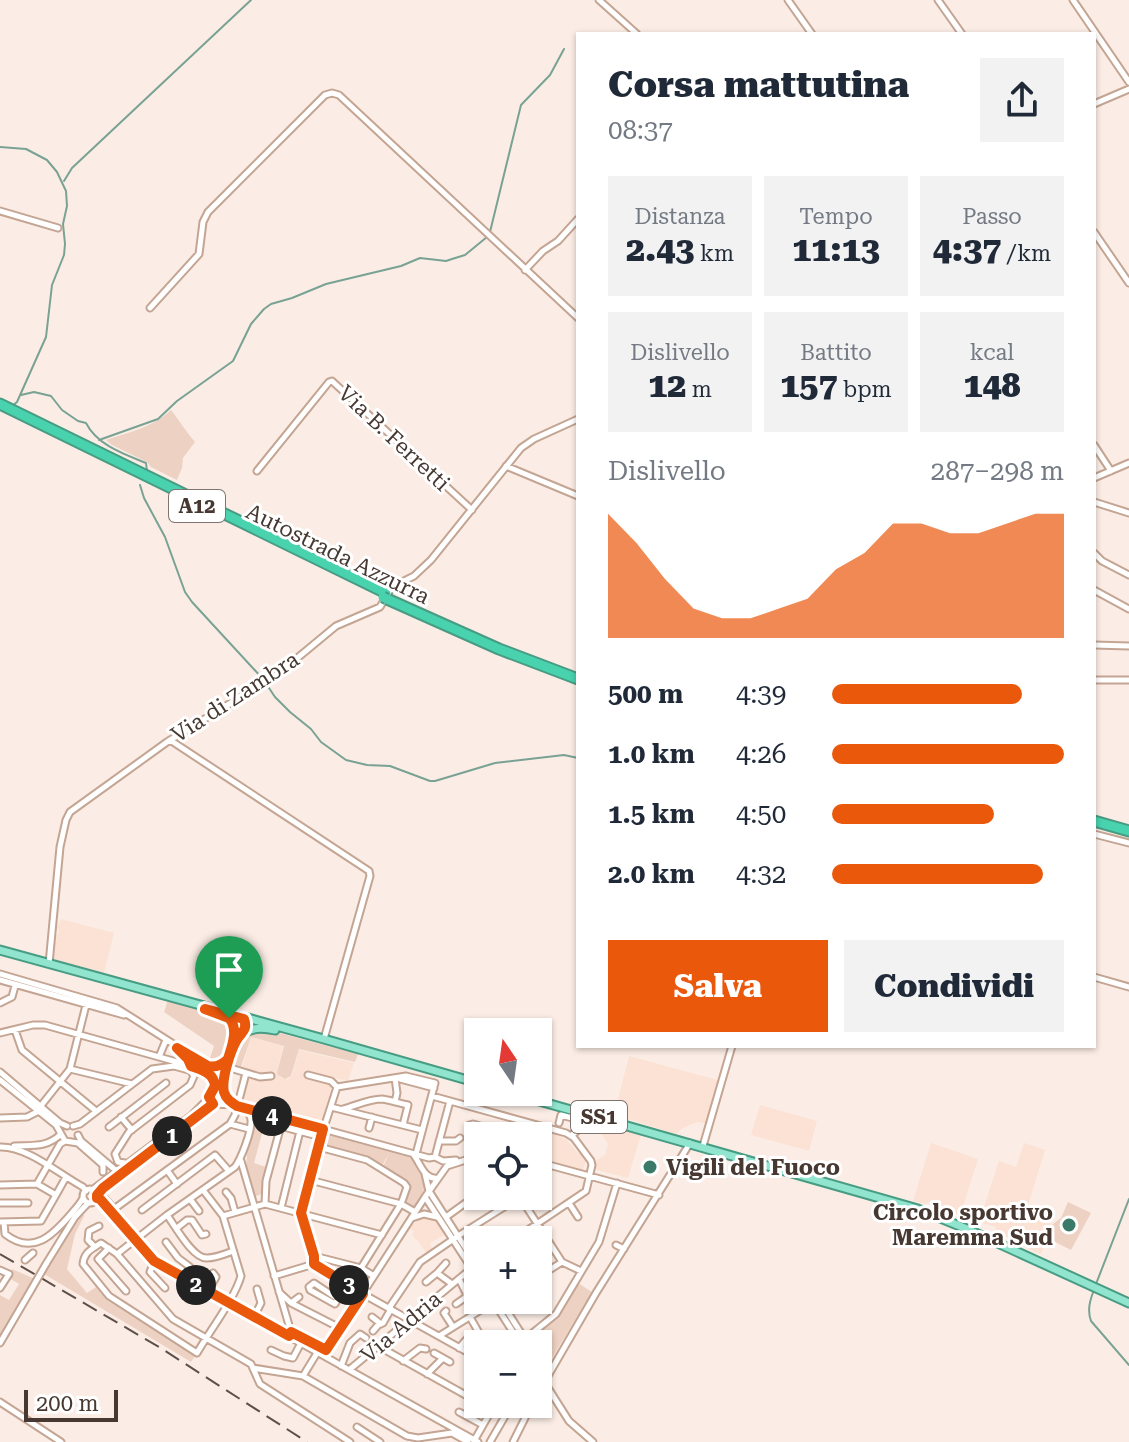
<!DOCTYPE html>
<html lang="it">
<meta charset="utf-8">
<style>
body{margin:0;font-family:"Roboto Serif",serif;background:#f2f2f3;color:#1f2937;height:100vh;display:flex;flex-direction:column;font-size:30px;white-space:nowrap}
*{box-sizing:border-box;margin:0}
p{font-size:26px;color:#747a83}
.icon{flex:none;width:44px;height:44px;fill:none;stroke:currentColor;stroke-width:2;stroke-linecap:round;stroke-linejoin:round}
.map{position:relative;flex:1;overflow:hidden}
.details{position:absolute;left:576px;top:32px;width:520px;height:1016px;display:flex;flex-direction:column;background:#fff;border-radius:0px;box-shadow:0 2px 6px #0004}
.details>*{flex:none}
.needle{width:52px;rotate:347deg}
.buttons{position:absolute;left:464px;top:1018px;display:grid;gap:16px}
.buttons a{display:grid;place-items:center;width:88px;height:88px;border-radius:0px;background:#fff;box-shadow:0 2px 6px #0004;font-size:40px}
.scale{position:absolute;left:24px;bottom:20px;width:94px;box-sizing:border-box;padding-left:8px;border:4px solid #473932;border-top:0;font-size:22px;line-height:28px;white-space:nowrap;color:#473932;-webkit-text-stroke:6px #fff;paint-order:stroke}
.pin{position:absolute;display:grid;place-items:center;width:68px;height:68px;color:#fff;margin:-82px -34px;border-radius:50% 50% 50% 0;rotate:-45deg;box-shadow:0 0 8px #0007}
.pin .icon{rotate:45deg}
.km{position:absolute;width:40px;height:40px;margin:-20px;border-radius:50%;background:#222;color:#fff;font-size:22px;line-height:40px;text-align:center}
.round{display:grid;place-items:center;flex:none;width:84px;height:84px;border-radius:0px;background:#f2f2f3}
.headline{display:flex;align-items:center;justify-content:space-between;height:136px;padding:0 32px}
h1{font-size:36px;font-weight:800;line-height:60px}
.figures{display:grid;grid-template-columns:repeat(3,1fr);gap:12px;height:136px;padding:8px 32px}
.figures div{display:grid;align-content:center;border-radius:0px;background:#f2f2f3;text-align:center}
.figures b{font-size:34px;font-weight:800}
.figures small{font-size:22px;font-weight:400}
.figures p{font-size:22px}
.chart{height:224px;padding:16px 32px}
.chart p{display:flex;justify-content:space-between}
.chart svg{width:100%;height:144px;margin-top:8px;fill:#ea580c;opacity:.7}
.primary-button{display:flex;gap:16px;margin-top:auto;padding:16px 32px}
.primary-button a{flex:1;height:92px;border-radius:0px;background:#ea580c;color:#fff;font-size:32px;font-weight:800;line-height:92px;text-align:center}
.primary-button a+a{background:#f2f2f3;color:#1f2937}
ul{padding:0 32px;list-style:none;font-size:26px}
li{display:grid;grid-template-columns:128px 96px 1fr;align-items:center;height:60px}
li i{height:20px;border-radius:10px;background:#ea580c}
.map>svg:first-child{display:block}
.built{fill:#fbe2d4}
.green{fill:#edd2c3}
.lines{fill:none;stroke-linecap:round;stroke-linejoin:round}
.stream{stroke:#79a294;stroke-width:2}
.minor-casing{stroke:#c4a492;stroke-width:9}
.major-casing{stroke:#489c83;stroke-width:11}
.highway-casing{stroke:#489c83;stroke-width:13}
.minor{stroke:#fff;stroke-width:5}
.major{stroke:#91e4ce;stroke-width:7}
.highway{stroke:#48d2ae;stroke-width:9}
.rail{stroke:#5e5049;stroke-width:2;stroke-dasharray:16 8;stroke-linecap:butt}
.minor-bridge-casing{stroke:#c4a492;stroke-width:9;stroke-linecap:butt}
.highway-bridge-casing{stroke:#489c83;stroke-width:13;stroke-linecap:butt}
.minor-bridge{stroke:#fff;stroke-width:5}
.highway-bridge{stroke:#48d2ae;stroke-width:9}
.route-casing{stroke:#fff;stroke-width:16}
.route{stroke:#ea580c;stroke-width:10}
.poi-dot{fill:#3b7a68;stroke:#fff;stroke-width:3}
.labels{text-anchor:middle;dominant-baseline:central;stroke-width:6;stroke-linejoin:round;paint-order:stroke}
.shield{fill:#fff;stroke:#7e7470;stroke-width:2}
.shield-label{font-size:20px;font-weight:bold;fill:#473932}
.street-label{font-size:22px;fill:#473932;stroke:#fff}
.poi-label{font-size:22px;font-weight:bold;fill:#473932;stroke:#fff;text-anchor:start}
</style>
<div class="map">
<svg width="1129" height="1442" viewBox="0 0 1129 1442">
<rect width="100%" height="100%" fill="#fbede5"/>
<path class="built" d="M61 919 114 933 104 973 53 959 55 941 57 939 54 937 58 934 59 931 55 927 59 925Z
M251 1037 283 1046 277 1072 281 1078 288 1079 292 1076 299 1050 354 1063 348 1081 334 1078 321 1125 235 1102 240 1081 239 1078Z
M629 1056 721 1081 708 1124 697 1122 681 1129 677 1134 614 1115Z
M760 1105 817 1121 809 1151 751 1135Z
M592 1120 641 1134 628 1178 593 1169 594 1162 605 1155 608 1144Z
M542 1129 560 1134 561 1137 567 1140 578 1153 580 1152 586 1160 583 1170 538 1158V1144Z
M931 1143 978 1159 960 1216 930 1202 924 1204 913 1201Z
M1024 1143 1045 1150 1026 1212 1053 1224 1041 1254 1017 1244 1018 1239 1014 1240 995 1232 996 1227 979 1222 999 1161 1016 1167Z
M430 1216 436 1219 446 1234 430 1243 432 1249 426 1253 419 1242 412 1236 414 1231 409 1228 421 1217Z"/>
<path class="green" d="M171 410C180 421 186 432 195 442L183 458 182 468 177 480 151 467 147 462 112 445 106 440C130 432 153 427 171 410Z
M168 1000 229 1019 234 1028 225 1059 215 1065 212 1062 208 1064 214 1046 164 1012Z
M255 1030 272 1031 358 1054 355 1062 299 1049 291 1076 285 1079 278 1075 277 1072 284 1046 251 1037 240 1070 230 1066 237 1042Z
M263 1116 280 1120 277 1129 264 1126 254 1163 266 1167 264 1193 254 1197 246 1173 247 1152 254 1123Z
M326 1133 412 1156 422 1169 427 1187 413 1208 406 1205C404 1197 409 1191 408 1183L383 1167 389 1153 382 1166 370 1157 323 1145Z
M1068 1202 1091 1213 1071 1250 1047 1238 1053 1224 1061 1218Z
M94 1205 84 1213V1216L75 1234 67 1269 87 1293 96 1287 108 1301 195 1356 191 1362 44 1274C54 1256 74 1209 94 1205Z
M12 1269 35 1279 0 1338V1295L9 1300 19 1284 9 1278Z
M578 1283 592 1292 546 1368 538 1354V1344H531L530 1341 558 1316Z"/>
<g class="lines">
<path class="stream" d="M0 147 26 149 47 160 57 172 66 191 67 206 63 224 65 244 64 255 52 285 46 337 17 402 11 407
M64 181 72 168 251 0
M490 232 521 105 550 75 564 49
M21 395 34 392 51 396 62 410 78 421 86 423C97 445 124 454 146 463L147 471
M99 440 158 419 177 401 233 361 251 324 264 309 271 304 292 298 326 284 401 266 420 258 446 261 452 259 465 255 487 237
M140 485 144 498 165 537 185 592 192 602 263 679 275 697 290 712 311 729 321 742 346 760 367 765 390 766 430 781H435L495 763 564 755 578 758
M1096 1284 1129 1199
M1094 1290C1090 1300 1087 1310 1091 1321L1129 1365"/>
<defs>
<path id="minor" d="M599 0 637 34
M788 0 812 34
M938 0 962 34
M1073 0 1129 82
M1094 104 1129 89
M0 211 58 228
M1094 232 1129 283
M525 270 543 251 558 241 578 219
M150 308 199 254 203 222 208 212 325 95 332 93 339 95 578 318
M1094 445 1111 471
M506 466 578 496
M257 471 329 382 332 381 472 510
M1094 478 1129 463
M1094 502 1129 513
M1094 553 1102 561 1129 575
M1094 590 1129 609
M1094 645 1129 646
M1094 680H1129
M170 740 369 871 370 876 324 1039
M1094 834 1129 843
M49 964 60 847 66 820 70 812 167 742 278 674 336 626 380 607 392 587 414 576 431 560 521 448 534 439 578 419
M0 974 117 1008 208 1066H217L228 1059
M1094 977 1129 987
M0 980 124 1015
M0 1003 12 997 15 986
M15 1030 22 1050 96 1111
M0 1033 33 1025H45L191 1066 206 1071C213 1075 217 1082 214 1090
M159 1057 166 1040
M227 1067 260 1077 271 1076
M70 1069 132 1084
M0 1072 60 1123 67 1126
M308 1075 331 1081 337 1087
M395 1078 397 1093 395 1102
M400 1079 434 1088
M0 1080 56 1125 65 1141
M432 1096 566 1133 574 1138 591 1161 592 1165 586 1191 513 1240
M213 1104 235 1105 429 1158 435 1157 443 1161 456 1160
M40 1107 70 1069 86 1005
M331 1107 422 1130
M343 1109C355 1106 369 1099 382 1099 390 1100 399 1103 408 1105L403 1125
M121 1117 132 1130
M0 1118 27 1117 39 1111
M559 1123 561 1115 587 1122 571 1136
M230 1124 249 1129
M469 1125 473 1124 516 1136
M73 1126 80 1124 152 1069 174 1066 207 1075
M280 1126 321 1137
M109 1127 166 1083
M369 1128 372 1117
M78 1135 81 1141 113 1168 116 1170 119 1169
M538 1136 541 1126
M475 1139 478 1138
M65 1141 78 1143 103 1165V1172
M439 1141H456L460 1138
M14 1146C32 1145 47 1148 61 1134
M703 1146 732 1046
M0 1147C27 1146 59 1174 83 1187L86 1191
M319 1147 367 1160 404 1183 407 1187 401 1204 361 1268
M413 1154C421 1164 424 1180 438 1178
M435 1157 450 1101
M241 1161 291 1332 289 1336
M538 1162 659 1195
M125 1163 118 1162 115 1154 129 1132 190 1085 194 1076 190 1070
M167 1170 177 1184
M425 1174 429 1191 477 1266
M310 1180 401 1204 415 1212
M37 1184 60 1144 65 1141
M0 1185 37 1184 56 1195 66 1177
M83 1196a7 7 0 1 1 14 0a7 7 0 1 1-14 0Z
M92 1190 192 1115 205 1102 224 1076
M203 1190 223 1216 241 1276C235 1298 209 1332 197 1353L109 1296 83 1264C84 1252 92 1249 101 1243L117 1254 173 1319 251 1364 260 1384 350 1442
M99 1192 114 1209
M226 1192 231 1198 235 1212
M97 1195 216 1102 223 1088 229 1058
M425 1197 478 1278
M520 1197 562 1262 581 1271
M97 1198 100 1199 154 1261 478 1442
M190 1199 199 1211
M0 1203H28
M569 1203 578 1217
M265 1204 266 1181 283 1118
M281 1208 300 1131
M142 1210 215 1155 229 1171
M110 1212 230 1124 235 1115 246 1073
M167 1215C175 1226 193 1259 207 1258 216 1258 225 1254 233 1251
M223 1216 265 1204 382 1235
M446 1217 478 1194
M412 1218 424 1214 437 1217
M0 1222 41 1221 56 1195
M4 1222 5 1234C33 1256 53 1235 71 1214 76 1208 80 1204 83 1198
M177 1228 187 1220H192L202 1235 206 1234
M483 1240 495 1232
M166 1242 178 1258 190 1267 185 1278
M616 1245 624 1249
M95 1247 88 1240 89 1231 99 1226
M109 1248 98 1259 126 1291
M467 1250 478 1243
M117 1254 167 1215 235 1167C241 1159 252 1131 251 1120 251 1115 247 1112 244 1108
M314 1256 301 1213 321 1137 337 1087 406 1076 435 1083 416 1154
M25 1260 33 1253
M154 1261 150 1272 165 1288
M446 1263 437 1273 452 1284
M46 1264 75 1217 88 1203
M0 1270 9 1274 0 1288
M274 1276 314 1264
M374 1276 361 1268 314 1256V1264L363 1294 478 1358
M538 1277 562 1262
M426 1282 437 1273
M208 1291 216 1277 213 1273
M279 1292 291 1303 340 1328
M189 1299 197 1285
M338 1299 314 1283 309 1287 310 1290 335 1304 347 1284
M500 1300 528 1344
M493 1301 520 1343
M291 1303 299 1297
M456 1304 466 1297V1293L459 1279
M389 1308 420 1262 458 1236 520 1197
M446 1311 444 1313 453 1327
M254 1317 261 1303 257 1289
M372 1317 381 1324
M470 1317 479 1333
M373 1331 379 1324 383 1323 391 1309
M291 1332 326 1350
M439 1336 497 1300
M0 1343 31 1290
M494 1344 498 1342
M519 1344 556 1314 599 1242 617 1183
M378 1346 478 1402
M459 1348 466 1340
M271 1350 284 1356 293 1358 301 1343
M434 1353 450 1362
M323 1355 425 1197 447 1166 478 1156
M538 1360 547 1375
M403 1361 420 1348 426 1349
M341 1366 350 1343 360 1334 366 1338
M253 1368 303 1376 407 1436 418 1438 452 1433 455 1430
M349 1370 478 1263
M538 1372 569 1421 593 1442
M427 1374 443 1358
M303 1376 317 1353
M538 1393 596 1293 690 1143
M0 1402 61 1442
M482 1404 492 1409
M459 1412 483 1425
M357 1427 380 1442
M452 1433 468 1442
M474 1441 495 1404
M490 1442 512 1404
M513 1442 532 1404"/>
<path id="major" d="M0 950 324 1039 478 1083
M232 1043 237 1025 244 1019
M229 1057C239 1033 248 1024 275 1030
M508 1092 918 1209 967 1229 1129 1303"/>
<path id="highway" d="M0 404 386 593
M387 599 499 649 578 679
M1094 821 1129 831"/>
</defs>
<use href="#minor" class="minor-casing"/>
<use href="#major" class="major-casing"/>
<use href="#highway" class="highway-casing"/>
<use href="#minor" class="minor"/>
<use href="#major" class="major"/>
<use href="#highway" class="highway"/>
<path class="rail" d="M0 1254 159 1347 307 1442"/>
<defs>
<path id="minor-bridge" d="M31 1290 46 1264"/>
<path id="highway-bridge" d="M383 597 387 599"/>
</defs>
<use href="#minor-bridge" class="minor-bridge-casing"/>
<use href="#highway-bridge" class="highway-bridge-casing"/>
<use href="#minor-bridge" class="minor-bridge"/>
<use href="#highway-bridge" class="highway-bridge"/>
</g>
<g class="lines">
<defs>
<path id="route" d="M229 1018C239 1029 232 1046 228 1059 222 1065 216 1068 208 1066L177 1048 188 1059 191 1066C202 1070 214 1073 215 1086L209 1097 213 1104 103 1188 97 1195V1198L100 1199 154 1261 289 1336 291 1332 326 1350 363 1294 314 1264V1256L301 1213 323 1129 237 1106C231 1102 226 1099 224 1092 221 1080 230 1052 236 1041 241 1032 248 1031 244 1019L205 1009 229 1018"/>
</defs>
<use href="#route" class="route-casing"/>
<use href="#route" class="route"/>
</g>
<g class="poi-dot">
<circle cx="650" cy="1167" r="8"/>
<circle cx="1069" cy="1225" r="8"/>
</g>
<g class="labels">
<g class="shield">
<rect x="169" y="490" width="56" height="32" rx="6"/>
<rect x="571" y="1101" width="56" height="32" rx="6"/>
</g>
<g class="shield-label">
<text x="197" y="506">A12</text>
<text x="599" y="1117">SS1</text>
</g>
<g class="street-label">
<text transform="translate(394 438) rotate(43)">Via B. Ferretti</text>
<text transform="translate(338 554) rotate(26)">Autostrada Azzurra</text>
<text transform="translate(235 697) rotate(-33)">Via di Zambra</text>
<text transform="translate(401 1327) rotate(-40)">Via Adria</text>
</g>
<g class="poi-label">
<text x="666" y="1167">Vigili del Fuoco</text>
<text x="1053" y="1212" text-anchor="end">Circolo sportivo<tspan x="1053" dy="25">Maremma Sud</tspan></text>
</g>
</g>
</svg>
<div class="buttons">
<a><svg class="needle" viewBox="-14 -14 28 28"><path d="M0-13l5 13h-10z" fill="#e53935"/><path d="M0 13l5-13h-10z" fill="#747a83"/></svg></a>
<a><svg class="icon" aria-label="locate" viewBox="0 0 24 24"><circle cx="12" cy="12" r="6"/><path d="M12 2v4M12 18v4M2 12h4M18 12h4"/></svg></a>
<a>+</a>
<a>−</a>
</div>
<div class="scale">200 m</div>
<div class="pin" style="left:229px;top:1018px;background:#1e9e55"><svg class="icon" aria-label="arrive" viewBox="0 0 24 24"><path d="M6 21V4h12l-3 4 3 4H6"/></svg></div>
<b class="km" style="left:172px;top:1136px">1</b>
<b class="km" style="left:196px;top:1285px">2</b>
<b class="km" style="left:349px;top:1285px">3</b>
<b class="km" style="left:272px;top:1116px">4</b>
<section class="details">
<div class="headline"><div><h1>Corsa mattutina</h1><p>08:37</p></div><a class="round"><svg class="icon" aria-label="share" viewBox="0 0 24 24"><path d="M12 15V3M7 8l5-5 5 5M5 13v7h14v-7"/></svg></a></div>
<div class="figures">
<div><p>Distanza</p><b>2.43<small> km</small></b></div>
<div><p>Tempo</p><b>11:13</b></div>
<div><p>Passo</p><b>4:37<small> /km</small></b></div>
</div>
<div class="figures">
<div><p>Dislivello</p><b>12<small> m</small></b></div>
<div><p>Battito</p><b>157<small> bpm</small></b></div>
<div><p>kcal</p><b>148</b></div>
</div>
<div class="chart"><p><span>Dislivello</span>287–298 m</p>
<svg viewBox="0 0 160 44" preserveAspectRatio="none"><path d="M0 44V6L10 15L20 26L30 35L40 38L50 38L60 35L70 32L80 23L90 18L100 9L110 9L120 12L130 12L140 9L150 6L160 6V44z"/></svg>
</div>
<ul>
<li><b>500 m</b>4:39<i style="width:82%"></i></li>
<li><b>1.0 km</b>4:26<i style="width:100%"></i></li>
<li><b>1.5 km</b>4:50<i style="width:70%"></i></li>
<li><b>2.0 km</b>4:32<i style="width:91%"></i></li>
</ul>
<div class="primary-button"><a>Salva</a><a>Condividi</a></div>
</section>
</div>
